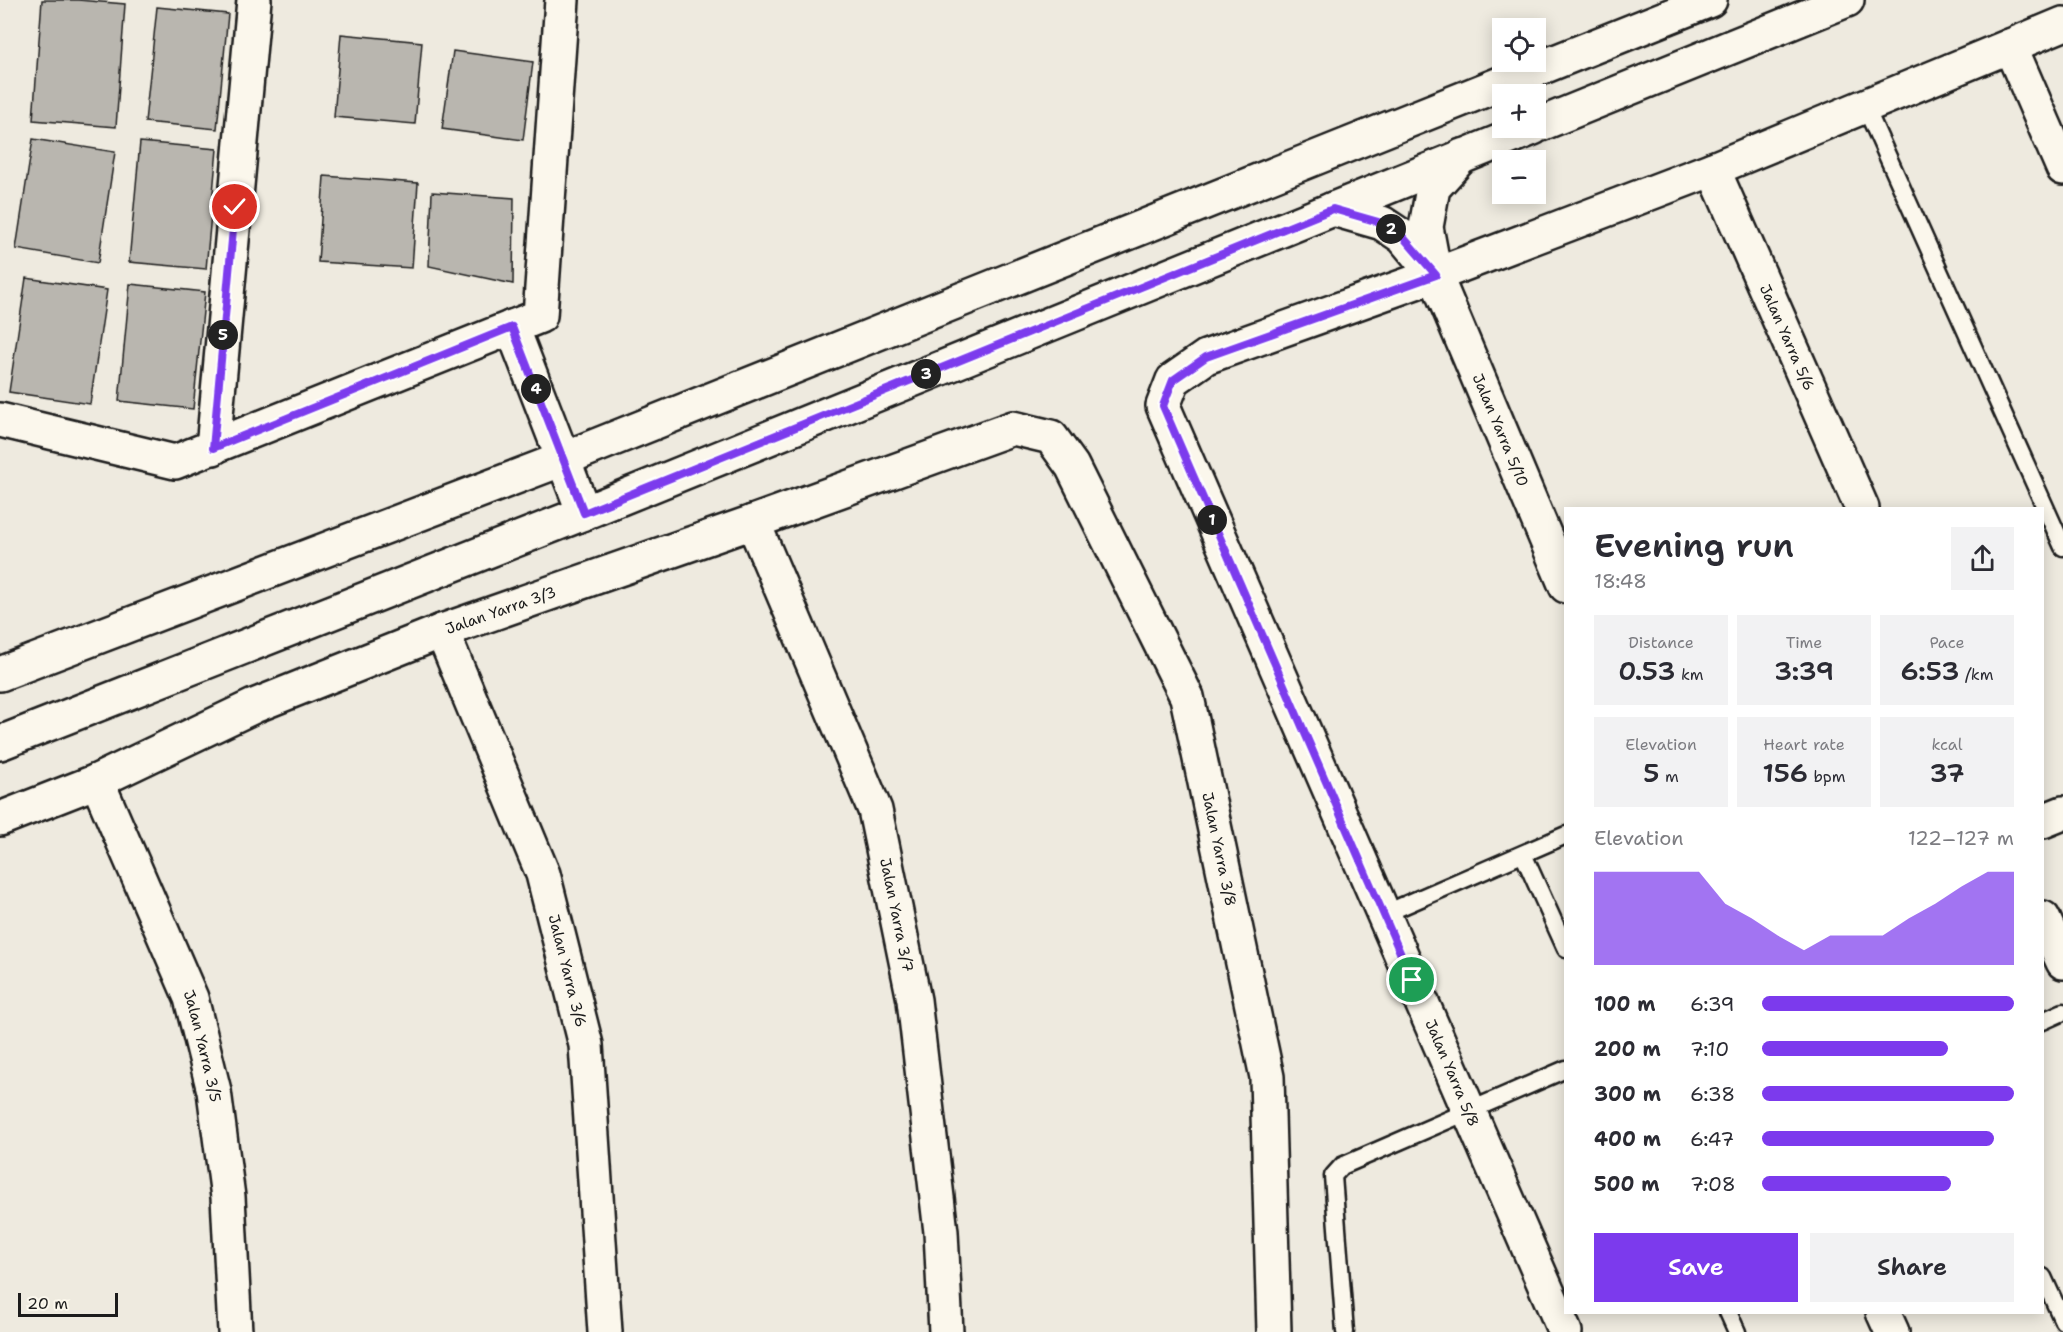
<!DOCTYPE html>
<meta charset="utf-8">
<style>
body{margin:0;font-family:"Shantell Sans",sans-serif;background:#f2f2f3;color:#2b2b33;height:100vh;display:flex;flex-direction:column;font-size:22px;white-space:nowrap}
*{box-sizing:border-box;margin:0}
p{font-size:20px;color:#7c7c81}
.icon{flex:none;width:33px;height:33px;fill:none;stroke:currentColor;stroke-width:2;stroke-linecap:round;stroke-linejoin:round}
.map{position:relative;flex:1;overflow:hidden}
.panel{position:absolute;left:1564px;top:507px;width:480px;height:807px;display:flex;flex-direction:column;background:#fff;border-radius:0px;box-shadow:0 3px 15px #0003}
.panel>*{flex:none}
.tools{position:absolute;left:1492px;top:18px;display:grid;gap:12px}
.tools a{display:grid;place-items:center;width:54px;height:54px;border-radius:0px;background:#fff;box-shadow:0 3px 15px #0003;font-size:30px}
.scale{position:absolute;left:18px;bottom:15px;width:100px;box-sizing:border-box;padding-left:6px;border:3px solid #1c1c1c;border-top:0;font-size:16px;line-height:21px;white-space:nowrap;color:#1c1c1c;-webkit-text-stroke:4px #fbf7ec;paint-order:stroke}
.pin{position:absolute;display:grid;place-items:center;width:51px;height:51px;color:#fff;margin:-26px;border:3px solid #fff;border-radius:50%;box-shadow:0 2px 6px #0007}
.km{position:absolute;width:30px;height:30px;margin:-15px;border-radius:50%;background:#222;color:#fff;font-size:16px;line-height:30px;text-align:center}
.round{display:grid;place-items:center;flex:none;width:63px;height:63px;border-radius:0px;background:#f2f2f3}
.summary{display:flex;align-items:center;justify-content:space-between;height:102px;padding:0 30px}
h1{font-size:33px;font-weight:600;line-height:45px}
.figures{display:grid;grid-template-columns:repeat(3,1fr);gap:9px;height:102px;padding:6px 30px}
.figures div{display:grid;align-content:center;border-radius:0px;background:#f2f2f3;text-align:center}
.figures b{font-size:26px;font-weight:600}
.figures small{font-size:16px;font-weight:400}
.figures p{font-size:16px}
.chart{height:168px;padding:12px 30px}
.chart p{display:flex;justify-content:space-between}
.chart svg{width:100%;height:108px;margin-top:6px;fill:#7c3aed;opacity:.7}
.action{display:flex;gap:12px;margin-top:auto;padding:12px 30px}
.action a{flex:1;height:69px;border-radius:0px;background:#7c3aed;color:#fff;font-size:24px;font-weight:600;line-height:69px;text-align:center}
.action a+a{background:#f2f2f3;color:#2b2b33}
ul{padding:0 30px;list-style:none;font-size:20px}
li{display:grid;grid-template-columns:96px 72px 1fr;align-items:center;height:45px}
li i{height:15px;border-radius:8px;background:#7c3aed}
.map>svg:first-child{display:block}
.building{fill:#b9b6af;stroke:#1c1c1c;stroke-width:1.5}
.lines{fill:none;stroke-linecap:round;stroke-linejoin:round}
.service-casing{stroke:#1c1c1c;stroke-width:21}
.minor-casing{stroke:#1c1c1c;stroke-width:38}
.tertiary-casing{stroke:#1c1c1c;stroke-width:38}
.service{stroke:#fbf7ec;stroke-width:16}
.minor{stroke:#fbf7ec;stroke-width:33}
.tertiary{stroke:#fbf7ec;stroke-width:33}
.route-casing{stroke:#fff;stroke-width:12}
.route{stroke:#7c3aed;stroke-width:8}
.labels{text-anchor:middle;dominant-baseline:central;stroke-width:5;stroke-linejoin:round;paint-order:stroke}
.street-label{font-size:15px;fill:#1c1c1c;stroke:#fbf7ec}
</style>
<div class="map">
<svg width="2063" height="1332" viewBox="0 0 2063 1332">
<rect width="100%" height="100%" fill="#eeeadf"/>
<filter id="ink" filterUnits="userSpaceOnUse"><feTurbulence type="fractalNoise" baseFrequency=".0167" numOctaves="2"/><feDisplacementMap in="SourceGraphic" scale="12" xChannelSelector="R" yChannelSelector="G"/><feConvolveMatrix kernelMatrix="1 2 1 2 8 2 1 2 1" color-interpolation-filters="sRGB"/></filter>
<g filter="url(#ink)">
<path class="building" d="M42 0H78L125 4 116 127 33 120Z
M157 7 228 14 217 129 145 122Z
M341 34 422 42 415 124 334 117Z
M453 51 533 62 523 140 442 129Z
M33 139 115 152 98 263 16 249Z
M140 142 217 149 206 269 129 262Z
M324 176 418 183 412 268 318 262Z
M432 192 514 198 513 284 429 266Z
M26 278 107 290 90 404 9 392Z
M130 284 205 292 193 409 119 401Z"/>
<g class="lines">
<defs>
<path id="service" d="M1865 106 2063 547
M1523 854 1566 949
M1384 914 1566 835
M2043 1021 2063 1012
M2043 1277 2063 1321
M1728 1312 1737 1332
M1345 1332 1333 1176 1342 1166 1566 1069"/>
<g id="minor">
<path d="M2010 46 2063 168"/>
<path id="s1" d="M1462 156 1433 188 1426 227 1435 275 1566 586"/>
<path id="s2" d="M1713 169 1862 508"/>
<path d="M1333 209 1382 223 1403 237 1432 272"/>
<path d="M512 327 584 513"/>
<path d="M0 420 175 462 540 316 562 0"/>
<path d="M213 448 254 0"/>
<path id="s3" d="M753 522 875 810 914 1000 941 1232 946 1332"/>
<path id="s4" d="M442 631 543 874 586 1045 605 1332"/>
<path id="s5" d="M97 781 191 998 214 1091 228 1197 235 1332"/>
<path id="s6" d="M0 819 97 781 254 706 442 631 753 522 1013 428 1051 437 1072 466 1187 697 1267 1077 1274 1332"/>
<path d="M2043 821 2063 813"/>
<path d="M2043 918 2063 962"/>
<path d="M1883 1312 1892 1332"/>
<path d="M1565 1332 1163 406 1173 380 1206 357 1435 275 1713 169 2063 24"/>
</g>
<path id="tertiary" d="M1536 126 1847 0
M0 674 563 459 1710 0
M0 743 584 513 1533 128"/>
</defs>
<use href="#service" class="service-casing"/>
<use href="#minor" class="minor-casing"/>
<use href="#tertiary" class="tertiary-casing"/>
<use href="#service" class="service"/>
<use href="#minor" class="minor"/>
<use href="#tertiary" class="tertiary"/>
</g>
</g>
<g class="lines" filter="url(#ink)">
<defs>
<path id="route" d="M235 207 213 448 512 327 584 513 1333 209 1382 223 1403 237 1436 275 1206 357 1173 380 1163 406 1412 980"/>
</defs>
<use href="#route" class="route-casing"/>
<use href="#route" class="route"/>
</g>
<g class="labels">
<g class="street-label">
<text stroke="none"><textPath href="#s2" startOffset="184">Jalan Yarra 5/6</textPath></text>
<text stroke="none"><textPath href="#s1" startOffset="300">Jalan Yarra 5/10</textPath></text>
<text stroke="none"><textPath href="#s6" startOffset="543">Jalan Yarra 3/3</textPath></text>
<text stroke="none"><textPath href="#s6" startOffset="1575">Jalan Yarra 3/8</textPath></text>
<text stroke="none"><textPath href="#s3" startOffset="420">Jalan Yarra 3/7</textPath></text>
<text stroke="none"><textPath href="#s4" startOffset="363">Jalan Yarra 3/6</textPath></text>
<text stroke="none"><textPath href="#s5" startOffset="286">Jalan Yarra 3/5</textPath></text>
<text transform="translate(1452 1073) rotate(67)">Jalan Yarra 5/8</text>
</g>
</g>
</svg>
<div class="tools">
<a><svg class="icon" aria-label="locate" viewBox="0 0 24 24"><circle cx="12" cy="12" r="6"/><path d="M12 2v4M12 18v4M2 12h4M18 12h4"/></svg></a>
<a>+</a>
<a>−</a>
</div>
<div class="scale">20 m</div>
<div class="pin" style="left:1412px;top:980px;background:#1e9e55"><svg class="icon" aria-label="arrive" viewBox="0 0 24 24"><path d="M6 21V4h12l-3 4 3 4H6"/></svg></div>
<div class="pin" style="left:235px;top:207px;background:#d93025"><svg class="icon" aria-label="check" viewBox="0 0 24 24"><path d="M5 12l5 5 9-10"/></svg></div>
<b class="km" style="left:1212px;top:520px">1</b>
<b class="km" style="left:1391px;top:229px">2</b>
<b class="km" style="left:926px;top:374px">3</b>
<b class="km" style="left:536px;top:389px">4</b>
<b class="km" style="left:223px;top:335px">5</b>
<section class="panel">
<div class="summary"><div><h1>Evening run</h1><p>18:48</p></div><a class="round"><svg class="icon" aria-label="share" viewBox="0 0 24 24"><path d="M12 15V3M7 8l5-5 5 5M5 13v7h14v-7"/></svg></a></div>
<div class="figures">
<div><p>Distance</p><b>0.53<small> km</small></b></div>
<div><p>Time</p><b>3:39</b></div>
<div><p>Pace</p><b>6:53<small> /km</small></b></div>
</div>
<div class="figures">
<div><p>Elevation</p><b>5<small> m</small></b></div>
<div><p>Heart rate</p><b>156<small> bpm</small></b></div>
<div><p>kcal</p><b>37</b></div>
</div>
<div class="chart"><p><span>Elevation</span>122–127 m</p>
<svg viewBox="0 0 160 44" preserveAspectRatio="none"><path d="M0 44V6L10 6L20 6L30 6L40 6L50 19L60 25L70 32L80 38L90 32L100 32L110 32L120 25L130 19L140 12L150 6L160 6V44z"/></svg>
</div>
<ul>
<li><b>100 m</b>6:39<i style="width:100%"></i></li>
<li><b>200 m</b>7:10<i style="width:74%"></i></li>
<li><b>300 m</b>6:38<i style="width:100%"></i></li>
<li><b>400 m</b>6:47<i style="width:92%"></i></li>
<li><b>500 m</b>7:08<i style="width:75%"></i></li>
</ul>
<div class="action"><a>Save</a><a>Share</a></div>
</section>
</div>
